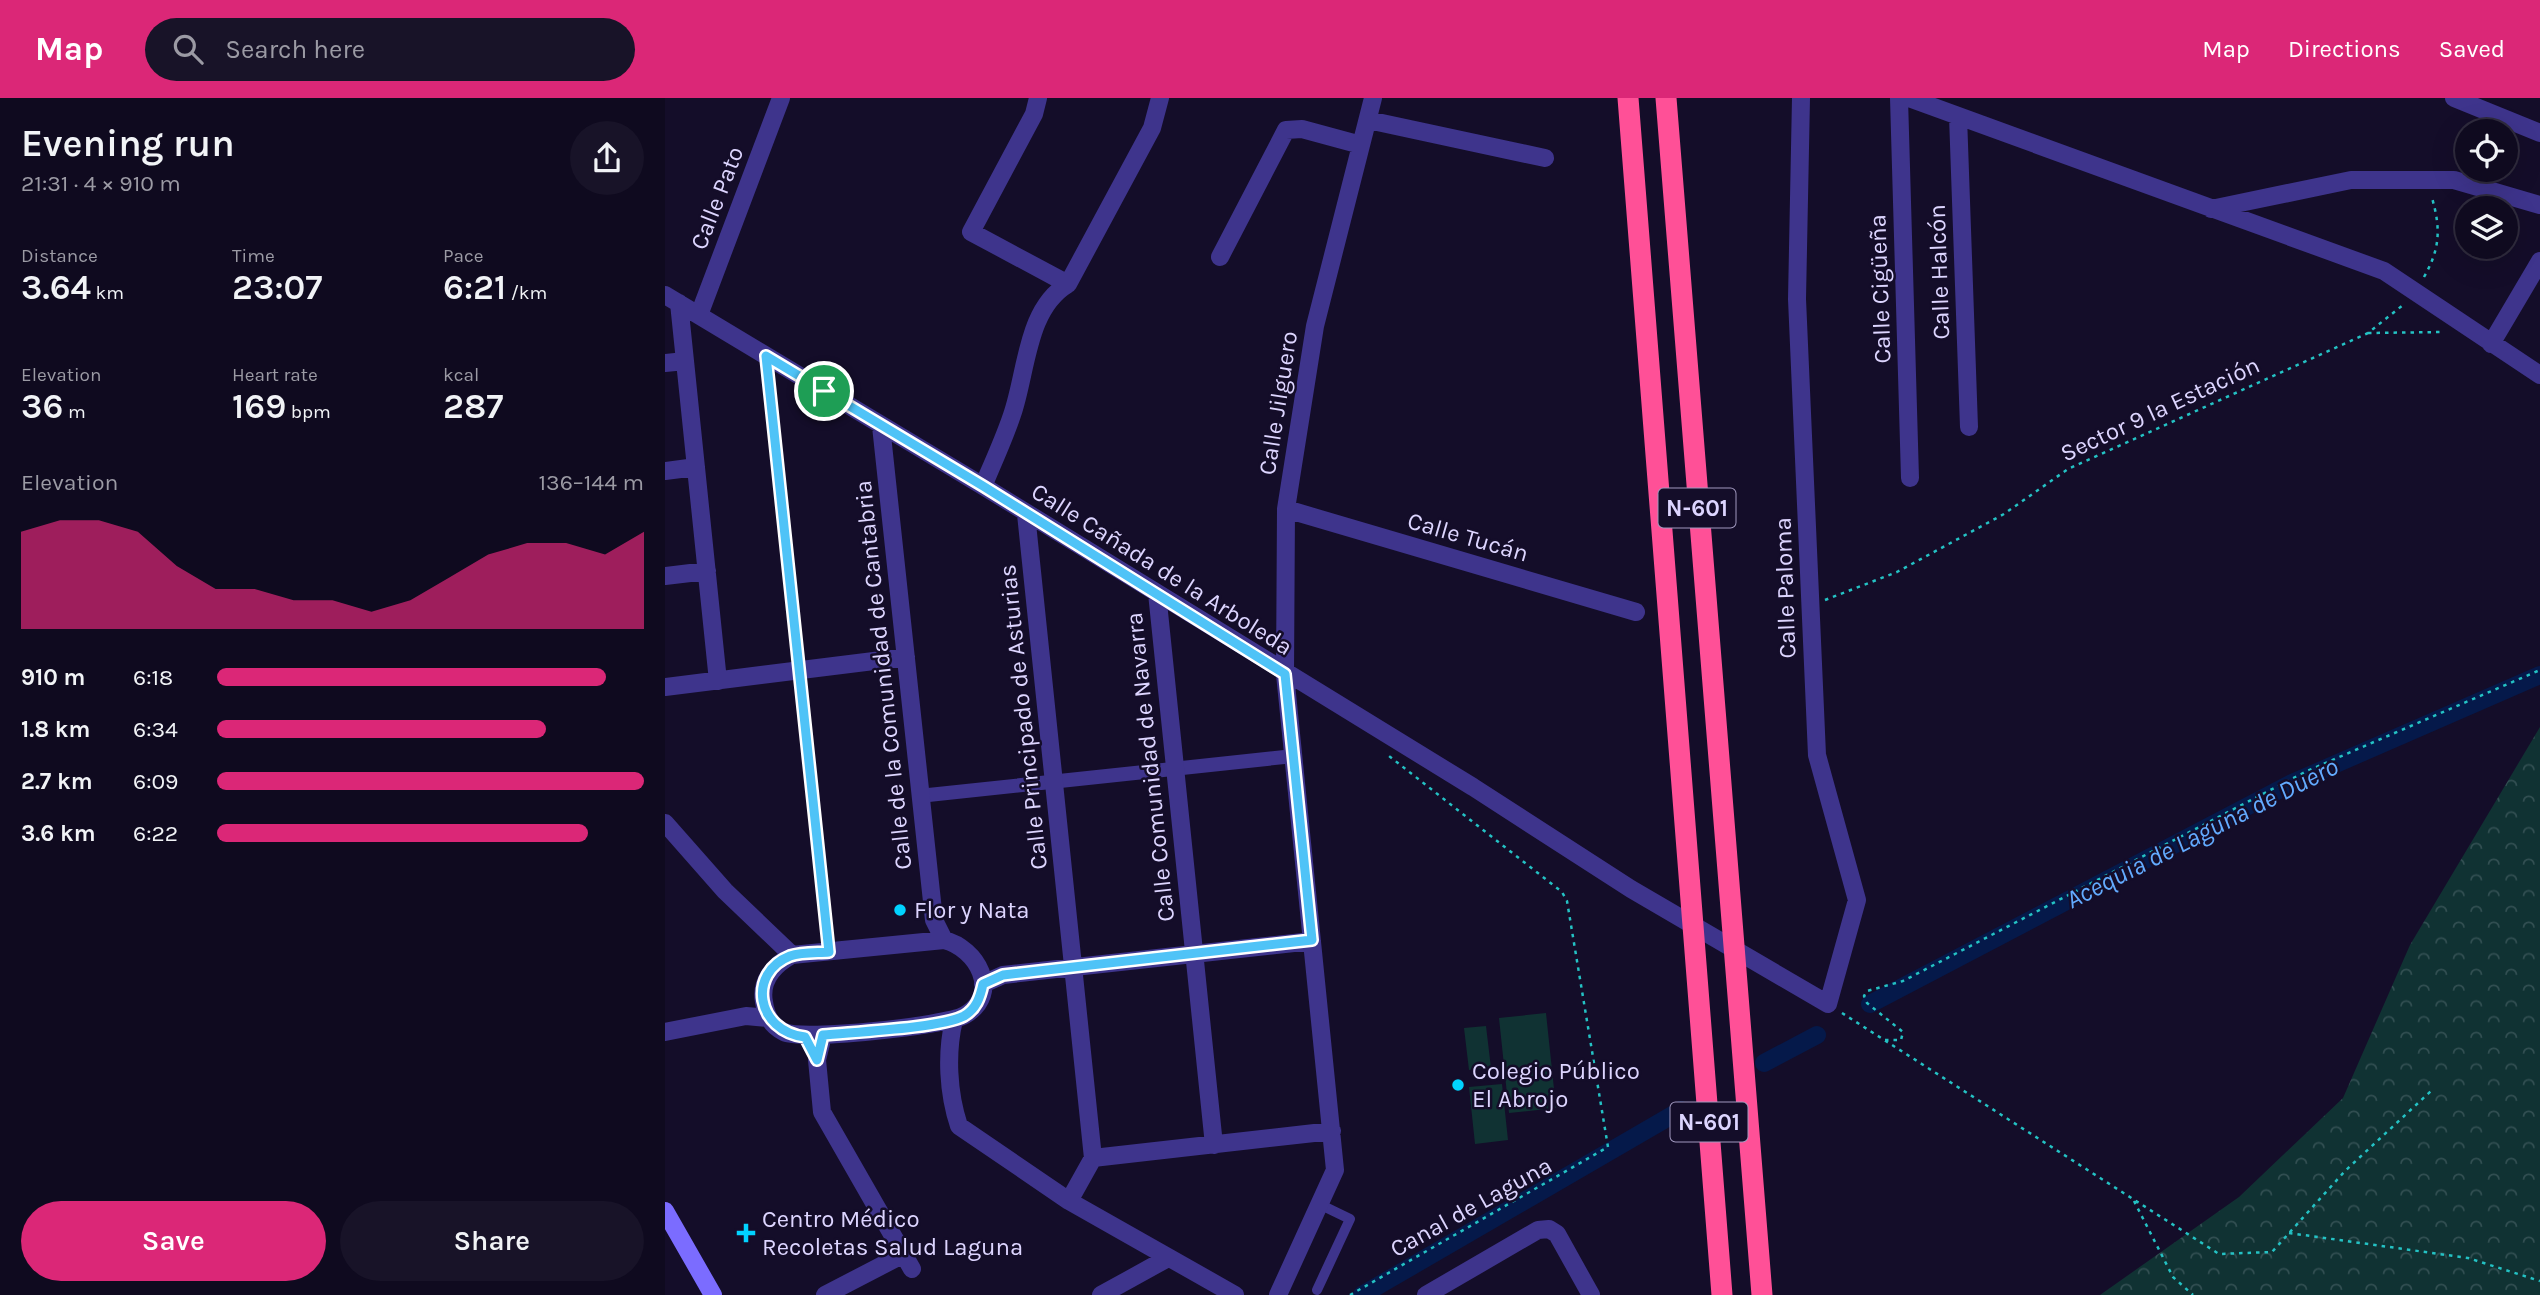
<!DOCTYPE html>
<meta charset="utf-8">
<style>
body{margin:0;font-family:Karla,sans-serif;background:#181328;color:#f1f3f6;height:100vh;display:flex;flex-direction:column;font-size:26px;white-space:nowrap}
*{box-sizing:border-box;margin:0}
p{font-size:23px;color:#9b9aa4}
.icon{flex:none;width:38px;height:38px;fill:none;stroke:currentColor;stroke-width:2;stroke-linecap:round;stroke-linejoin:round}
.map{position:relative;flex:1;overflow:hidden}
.details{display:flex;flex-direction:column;background:#0f0a1f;width:665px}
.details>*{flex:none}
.buttons{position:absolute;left:1790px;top:21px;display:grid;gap:14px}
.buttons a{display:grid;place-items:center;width:63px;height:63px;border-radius:50%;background:#0f0a1f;box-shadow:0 7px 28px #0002,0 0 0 2px #2f2b3d;font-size:35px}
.pin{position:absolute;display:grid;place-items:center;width:60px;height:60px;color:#fff;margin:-30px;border:4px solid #fff;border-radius:50%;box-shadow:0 2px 7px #0007}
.round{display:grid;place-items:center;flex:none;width:74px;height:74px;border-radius:37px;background:#181328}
.summary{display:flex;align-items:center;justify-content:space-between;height:119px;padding:0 21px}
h1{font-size:38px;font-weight:600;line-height:52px}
.figures{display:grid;grid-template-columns:repeat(3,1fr);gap:10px;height:119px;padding:7px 21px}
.figures div{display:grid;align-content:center}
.figures b{font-size:35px;font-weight:600}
.figures small{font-size:19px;font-weight:400}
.figures p{font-size:19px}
.chart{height:196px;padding:14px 21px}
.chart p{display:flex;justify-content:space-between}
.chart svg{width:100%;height:126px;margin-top:7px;fill:#db2777;opacity:.7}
.button{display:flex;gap:14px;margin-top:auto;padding:14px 21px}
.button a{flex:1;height:80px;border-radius:42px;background:#db2777;color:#fff;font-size:28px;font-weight:600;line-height:80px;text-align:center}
.button a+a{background:#181328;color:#f1f3f6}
ul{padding:0 21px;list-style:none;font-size:23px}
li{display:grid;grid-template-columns:112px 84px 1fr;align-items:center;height:52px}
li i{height:18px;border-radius:9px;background:#db2777}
header{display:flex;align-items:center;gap:42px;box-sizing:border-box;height:98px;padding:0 35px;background:#db2777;color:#fff}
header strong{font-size:33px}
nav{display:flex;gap:38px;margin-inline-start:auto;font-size:24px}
.search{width:490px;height:63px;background:#181328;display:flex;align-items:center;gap:18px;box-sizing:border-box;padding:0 24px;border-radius:38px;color:#9b9aa4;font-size:26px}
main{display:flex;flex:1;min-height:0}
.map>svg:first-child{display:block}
.forest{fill:url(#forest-crowns)}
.garden{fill:#103233}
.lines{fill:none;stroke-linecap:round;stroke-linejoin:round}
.canal{stroke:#05194a;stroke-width:18}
.path{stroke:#24c2c4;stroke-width:2.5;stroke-dasharray:3.5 5;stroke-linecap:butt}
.service{stroke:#3e348c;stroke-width:10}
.pedestrian{stroke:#3e348c;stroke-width:14}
.minor{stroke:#3e348c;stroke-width:18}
.secondary{stroke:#7b6cff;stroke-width:18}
.motorway{stroke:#ff5097;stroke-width:21}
.route-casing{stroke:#fff;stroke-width:14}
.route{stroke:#4fc3f7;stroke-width:9}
.poi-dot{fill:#01d3ff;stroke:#140d29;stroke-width:2.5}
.labels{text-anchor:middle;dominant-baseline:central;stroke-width:5;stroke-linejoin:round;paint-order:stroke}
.shield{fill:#140d29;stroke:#a199bf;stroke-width:2}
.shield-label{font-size:23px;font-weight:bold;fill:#ddd5ff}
.street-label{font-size:24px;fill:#ddd5ff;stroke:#140d29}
.poi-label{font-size:24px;fill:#ddd5ff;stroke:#140d29;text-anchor:start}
.water-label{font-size:26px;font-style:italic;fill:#63abff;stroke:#140d29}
</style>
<header>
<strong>Map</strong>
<div class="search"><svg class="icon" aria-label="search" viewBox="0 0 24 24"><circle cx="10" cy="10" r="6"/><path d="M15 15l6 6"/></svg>Search here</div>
<nav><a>Map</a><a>Directions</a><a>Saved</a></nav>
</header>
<main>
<section class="details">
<div class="summary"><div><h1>Evening run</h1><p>21:31 · 4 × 910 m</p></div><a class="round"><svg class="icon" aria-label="share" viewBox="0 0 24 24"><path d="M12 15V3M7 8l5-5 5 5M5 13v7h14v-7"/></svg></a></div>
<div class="figures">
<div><p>Distance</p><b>3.64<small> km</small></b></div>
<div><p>Time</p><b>23:07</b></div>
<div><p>Pace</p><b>6:21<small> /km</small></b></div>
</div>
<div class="figures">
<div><p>Elevation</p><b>36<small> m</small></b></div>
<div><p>Heart rate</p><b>169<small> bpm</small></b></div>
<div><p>kcal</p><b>287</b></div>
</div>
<div class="chart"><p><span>Elevation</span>136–144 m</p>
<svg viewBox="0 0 160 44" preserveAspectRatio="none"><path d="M0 44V10L10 6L20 6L30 10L40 22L50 30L60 30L70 34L80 34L90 38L100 34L110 26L120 18L130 14L140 14L150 18L160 10V44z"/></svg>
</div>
<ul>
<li><b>910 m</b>6:18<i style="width:91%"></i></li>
<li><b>1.8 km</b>6:34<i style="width:77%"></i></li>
<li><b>2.7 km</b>6:09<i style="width:100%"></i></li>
<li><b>3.6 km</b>6:22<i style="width:87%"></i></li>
</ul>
<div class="button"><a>Save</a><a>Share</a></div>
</section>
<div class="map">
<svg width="1875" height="1197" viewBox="0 0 1875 1197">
<defs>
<pattern id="forest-crowns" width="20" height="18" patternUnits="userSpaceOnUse" patternTransform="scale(1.75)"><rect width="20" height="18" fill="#103233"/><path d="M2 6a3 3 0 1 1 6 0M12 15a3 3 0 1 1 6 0" fill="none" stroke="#324f52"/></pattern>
</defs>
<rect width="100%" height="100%" fill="#140d29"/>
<path class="forest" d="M1875 629V1197H1435L1574 1099 1678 1000 1745 847Z"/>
<path class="garden" d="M881 915 891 1010 844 1015 834 920Z
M821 928 826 970 804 972 799 930Z
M837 986 843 1042 810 1046 804 989Z"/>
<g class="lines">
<path class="canal" d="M1205 906 1627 685 1875 577
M1099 965 1152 937
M697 1197 1016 1012"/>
<path class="path" d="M1759 179C1775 151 1776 131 1767 100
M1703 235 1777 234
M104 279 134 557
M1160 502 1232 474 1339 416 1403 371 1703 235 1738 207
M137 588 162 836
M1177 915 1554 1156 1607 1154 1680 1073 1766 993
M1220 942H1236L1238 934 1202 905 1199 898 1202 893 1238 883 1642 673 1875 572
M1469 1103 1508 1179 1528 1197
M1624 1135 1803 1160 1875 1183
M685 1197 943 1049 902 803 897 794 724 658"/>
<path class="service" d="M652 1192 685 1121 654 1106"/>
<path class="pedestrian" d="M254 698 629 658"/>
<path class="minor" d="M373 0 369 16 306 134 403 186
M1234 0 1245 380
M1244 0 1719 173 1875 277
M1789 0 1875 35
M1293 18 1304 329
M703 22 880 60
M1546 111 1686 82H1789L1875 107
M555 159 621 32 637 31 696 47
M403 186 487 30 495 0
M0 197 318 388 808 689 966 791 1163 906 1192 802 1152 657 1132 201 1136 0
M14 205 53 583
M34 217 116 0
M1826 246 1875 163
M0 265 20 263
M216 328 269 822 279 842
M0 373 31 369
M318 388C328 365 339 341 347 317 362 274 361 211 403 186
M621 411 971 514
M361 416 428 1060 404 1103
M0 478 42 473
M492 495 549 1047
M0 589 241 559
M0 725 60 793 127 857
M279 842C312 850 337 895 300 917 281 928 138 943 119 934 106 928 101 918 99 904 95 883 109 867 127 857Z
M318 886 338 877 647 843
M289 922C281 955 283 995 294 1028L404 1103 570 1197
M0 934 81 918 103 920
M158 937 152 962 157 1014 247 1171
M428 1060 667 1033
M160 1197 239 1156
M436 1197 503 1160
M613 1197 670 1072 620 576 621 411 650 228 708 0
M761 1197 873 1132 884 1131 892 1136 926 1197"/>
<path class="secondary" d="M0 1113 48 1197"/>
<path class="motorway" d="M963 0 1057 1197
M1001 0 1097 1197"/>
</g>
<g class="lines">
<defs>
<path id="route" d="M101 258 318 388 620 576 647 842 338 877 318 886C315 900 311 911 299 918 276 930 188 934 158 937L152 962 140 939C91 933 82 875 125 858 137 854 152 855 164 854Z"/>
</defs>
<use href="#route" class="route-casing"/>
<use href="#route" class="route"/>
</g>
<g class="poi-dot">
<circle cx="235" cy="812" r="7"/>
<circle cx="793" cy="987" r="7"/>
<path d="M77.5 1124.5h7v7h7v7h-7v7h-7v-7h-7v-7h7z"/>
</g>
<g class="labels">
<g class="shield">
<rect x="993.5" y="390.5" width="77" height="39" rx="5"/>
<rect x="1005.5" y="1004.5" width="77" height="39" rx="5"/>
</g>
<g class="shield-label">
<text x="1032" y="410">N-601</text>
<text x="1044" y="1024">N-601</text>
</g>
<g class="street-label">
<text transform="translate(52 100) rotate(-69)">Calle Pato</text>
<text transform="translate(1274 174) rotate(-92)">Calle Halcón</text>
<text transform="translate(1215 191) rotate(-92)">Calle Cigüeña</text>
<text transform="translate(613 305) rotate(-81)">Calle Jilguero</text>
<text transform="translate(1495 311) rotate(-25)">Sector 9 la Estación</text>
<text transform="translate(803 439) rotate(16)">Calle Tucán</text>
<text transform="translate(497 471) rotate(32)">Calle Cañada de la Arboleda</text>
<text transform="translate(1120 490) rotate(-92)">Calle Paloma</text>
<text transform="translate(218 577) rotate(-96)">Calle de la Comunidad de Cantabria</text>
<text transform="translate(358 619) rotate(-96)">Calle Principado de Asturias</text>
<text transform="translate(485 669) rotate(-96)">Calle Comunidad de Navarra</text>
<text transform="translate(806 1109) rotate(-29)">Canal de Laguna</text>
</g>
<g class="poi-label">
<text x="249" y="812">Flor y Nata</text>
<text x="807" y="973">Colegio Público<tspan x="807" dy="28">El Abrojo</tspan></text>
<text x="97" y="1121">Centro Médico<tspan x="97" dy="28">Recoletas Salud Laguna</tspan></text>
</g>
<g class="water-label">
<text transform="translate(1537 735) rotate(-27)">Acequia de Laguna de Duero</text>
</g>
</g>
</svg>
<div class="buttons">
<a><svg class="icon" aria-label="locate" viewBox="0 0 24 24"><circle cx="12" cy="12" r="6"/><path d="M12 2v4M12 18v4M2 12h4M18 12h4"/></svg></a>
<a><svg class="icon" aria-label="layers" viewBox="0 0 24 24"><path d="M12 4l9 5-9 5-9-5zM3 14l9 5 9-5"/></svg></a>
</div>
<div class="pin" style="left:159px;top:293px;background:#1e9e55"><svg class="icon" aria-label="arrive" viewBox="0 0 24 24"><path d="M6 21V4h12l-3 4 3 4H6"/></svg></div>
</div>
</main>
